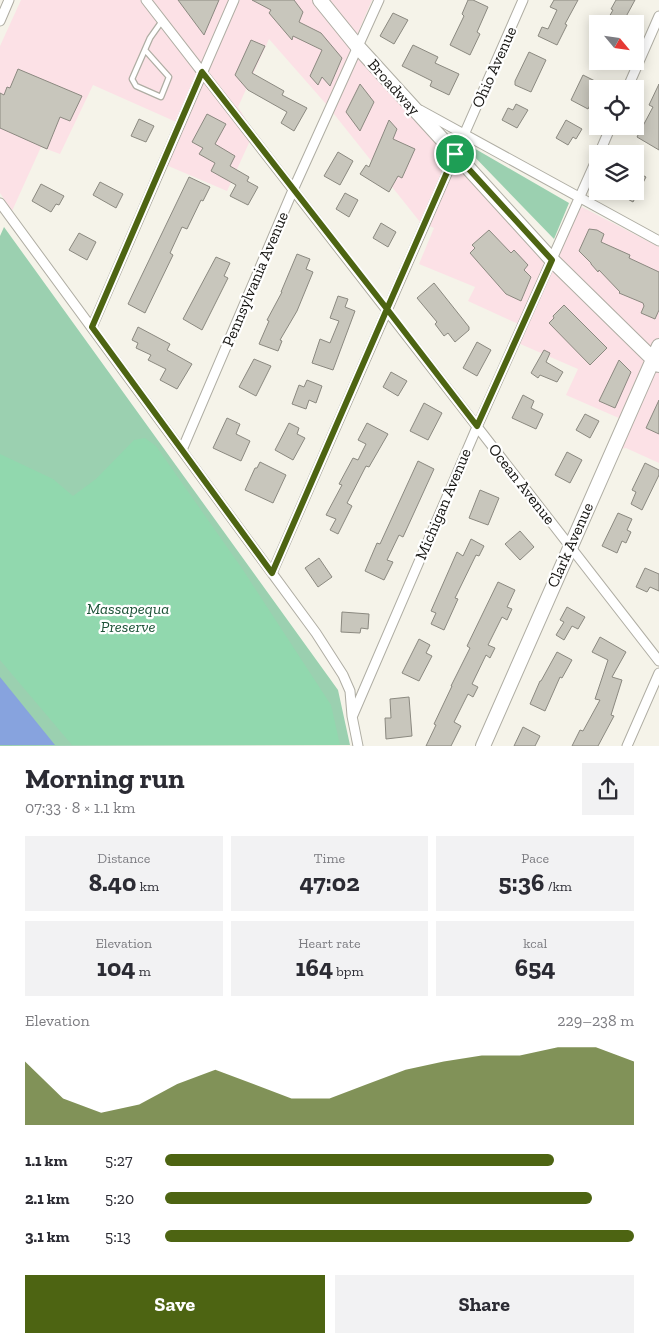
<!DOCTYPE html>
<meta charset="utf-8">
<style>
body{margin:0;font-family:"Zilla Slab",serif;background:#f2f2f3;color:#2b2b33;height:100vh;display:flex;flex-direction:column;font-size:19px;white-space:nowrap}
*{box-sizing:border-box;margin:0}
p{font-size:16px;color:#7c7c81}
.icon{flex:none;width:28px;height:28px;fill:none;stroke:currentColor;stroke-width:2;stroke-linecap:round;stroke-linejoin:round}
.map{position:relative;height:746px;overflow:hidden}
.panel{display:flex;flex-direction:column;background:#fff;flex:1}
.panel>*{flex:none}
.needle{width:32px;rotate:119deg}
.buttons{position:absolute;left:589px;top:15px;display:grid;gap:10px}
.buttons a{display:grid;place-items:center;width:55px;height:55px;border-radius:0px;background:#fff;box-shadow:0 2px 12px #0003;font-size:25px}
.pin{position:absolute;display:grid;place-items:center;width:42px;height:42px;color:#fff;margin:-21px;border:2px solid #fff;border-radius:50%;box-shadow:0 1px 5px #0007}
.round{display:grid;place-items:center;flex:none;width:52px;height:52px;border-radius:0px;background:#f2f2f3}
.head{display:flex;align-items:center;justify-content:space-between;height:85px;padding:0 25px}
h1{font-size:28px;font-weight:700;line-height:38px}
.figures{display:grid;grid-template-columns:repeat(3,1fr);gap:8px;height:85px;padding:5px 25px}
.figures div{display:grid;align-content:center;border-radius:0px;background:#f2f2f3;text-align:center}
.figures b{font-size:25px;font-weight:700}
.figures small{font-size:14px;font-weight:400}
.figures p{font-size:14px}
.chart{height:140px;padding:10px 25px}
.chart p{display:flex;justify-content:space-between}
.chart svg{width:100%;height:90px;margin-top:5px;fill:#4d6412;opacity:.7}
.button{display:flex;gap:10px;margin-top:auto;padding:10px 25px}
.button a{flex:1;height:58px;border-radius:0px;background:#4d6412;color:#fff;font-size:20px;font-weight:700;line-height:58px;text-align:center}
.button a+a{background:#f2f2f3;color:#2b2b33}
ul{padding:0 25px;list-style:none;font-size:16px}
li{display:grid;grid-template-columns:80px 60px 1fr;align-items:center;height:38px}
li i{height:12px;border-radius:6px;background:#4d6412}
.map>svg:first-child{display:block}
.commercial{fill:#fce1e6}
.green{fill:#9bd0b0}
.forest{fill:#91d8ae}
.water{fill:#87a3de}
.building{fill:#c8c6bc;stroke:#8b8980}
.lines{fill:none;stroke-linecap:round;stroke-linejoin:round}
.lane-casing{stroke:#afada3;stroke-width:7}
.street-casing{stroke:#afada3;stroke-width:11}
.secondary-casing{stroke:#afada3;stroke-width:16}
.lane{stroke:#fff;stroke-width:4.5}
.street{stroke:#fff;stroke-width:9}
.secondary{stroke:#fff;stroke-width:14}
.route-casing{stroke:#fff;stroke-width:10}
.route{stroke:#4d6412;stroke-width:6}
.labels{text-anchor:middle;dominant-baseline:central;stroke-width:4.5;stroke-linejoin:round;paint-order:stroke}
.street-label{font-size:16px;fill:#151411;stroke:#fff}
.park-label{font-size:16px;font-style:italic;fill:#1d5337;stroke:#fff}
</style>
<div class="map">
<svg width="659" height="746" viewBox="0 0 659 746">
<rect width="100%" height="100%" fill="#f5f3e9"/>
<path class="commercial" d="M21 0H372L351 49 551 270 580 206 659 247V463L626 448 617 449 628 422 566 395 578 369 518 343 525 327 468 301 475 287 419 264 434 228 420 222 326 104 269 39 238 107 254 132 227 191 166 165 183 125 93 85 60 154 41 147 12 211 0 193V46Z"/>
<path class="green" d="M472 147 569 203 554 239 467 149Z
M4 227 338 690 350 745 0 746V236Z"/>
<path class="forest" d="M145 438 156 446 241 567 331 705 340 745H72L0 660V454L53 479 73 496 96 479 134 440Z"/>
<path class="water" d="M0 677 55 745H0Z"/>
<path class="building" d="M178 0H219L204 35Z
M252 0H294L303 12 299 22 321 33 342 58 330 86 322 77 318 85 310 76 322 50 293 36 292 40 269 13 271 10Z
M468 0H473L488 7 477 32 480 34 470 55 450 45 464 16 462 14Z
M554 0H578L565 24 567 25 557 45 538 36 542 27 548 29 557 10 550 7Z
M616 0H635L622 24H605L613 10 611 9Z
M393 13 408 20 394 44 380 36Z
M251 40 265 46 252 73 284 91 282 95 307 108 294 131 281 123 287 112 248 90 235 75Z
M413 45 438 57 435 63 459 74 449 95 430 86 432 81 402 66Z
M529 52 546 60 531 92 515 85V81Z
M18 69 82 96 70 121 60 117 47 149 0 128V93L4 95 7 87 10 88Z
M583 75 601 84 588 109 571 100Z
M360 84 374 102 360 131 346 112Z
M659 84V150L637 137 653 107 649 105Z
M516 104 528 110 517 128 502 120 508 108 513 110Z
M207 114 226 124 215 144 235 156 230 166 249 177 247 181 258 187 248 205 230 196 236 185 211 171 215 163 199 154 203 148 192 142Z
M139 119 154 126 146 142 131 136Z
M389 120 397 129 393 139 415 149 402 178 398 176 389 192 360 174 366 165 369 167Z
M566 120 582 129 576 139 573 137 568 145 556 138Z
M338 152 353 161 340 185 324 176Z
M635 171 646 177 633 202 613 191H635Z
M189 177 210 187 203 201 201 200 187 229 182 227 170 253 173 255 145 313 128 304Z
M100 182 123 194 116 208 93 195Z
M41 184 64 196 59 205 56 204 51 212 32 201Z
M345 193 358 200 349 217 336 209Z
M381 223 396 232 388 247 373 238Z
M589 229 597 230 604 234 601 242 630 255 629 258 659 272V310L655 319 641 313 644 306 643 303 619 293 620 292 599 270 598 272 591 264V263L579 251Z
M489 230 511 253 514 250 528 265 524 270 531 277 521 301 506 294 470 253 475 248 472 245Z
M79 233 96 242 87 260 69 250Z
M297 254 310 259 306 269 313 272 297 311 280 340 282 341 278 351 259 344 269 321 267 320 282 292H281Z
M216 257 230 263 224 276 228 278 202 330 183 319Z
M434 283 469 327V330L455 342 448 333 444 336 435 324 437 322 417 298Z
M338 296 348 299 345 307 355 311 333 370 312 363 320 339 330 343 339 321 330 318Z
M564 305 607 348 590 365 549 323 554 318 553 316Z
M138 327 170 344 167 350 192 364 177 389 160 380 166 369 148 360 151 355 136 348 138 343 132 340Z
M477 342 491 350 477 376 463 368Z
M544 350 550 353 546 362 563 372 557 382 540 375 538 378 531 373Z
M254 359 271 366 256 396 239 387Z
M619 360 631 372 615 408 599 401Z
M391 372 407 381 398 396 383 387Z
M307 380 322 386 316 403 309 400 306 409 292 404 299 385 304 387Z
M523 395 534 401 531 408 543 414 536 429 512 418Z
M659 400V434L646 428Z
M424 403 442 413 428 440 410 431Z
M585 414 599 421 590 438 576 430Z
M227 418 240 424 236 434 250 441 241 461 213 448Z
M289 423 299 428 297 434 305 438 293 460 275 450Z
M367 423 388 434 369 467 366 466 347 503 352 506 338 534 330 530 336 519 326 515 342 485 339 484 353 458 358 460 366 444 358 440Z
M567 452 582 460 570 483 555 475Z
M418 461 434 469 403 537 399 535 387 560 393 562 384 580 365 571 377 543 380 544Z
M260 462 286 475 273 503 245 490 255 468H257Z
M645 463 659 470V475L642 510 631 504 636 492 632 490Z
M480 490 499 498 488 525 469 518Z
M618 513 632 519 627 530 631 532 626 543 622 541 617 553 602 546Z
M520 531 534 547 520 560 505 544Z
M471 539 484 546 479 556 476 555 455 598 458 599 444 630 431 624 436 613 431 611 457 552 463 556Z
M319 558 332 577 318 587 305 568Z
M645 568 659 574V591L650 587 647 592 636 587Z
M498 582 515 590 507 607 512 609 507 620 502 617 488 645 495 648 490 658 486 655 472 684 478 687 473 697 468 694 454 722 461 726 451 746H426L436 725 434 724 452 686H451L470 648 467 646Z
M567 607 585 617 578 629 572 626 564 640 556 635 564 622 560 620Z
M342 612 369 614 368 629 361 628 360 633 341 632Z
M600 637 626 652 612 677 622 680 611 715 614 716 598 746H572L580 730 583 731 600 700 595 699 608 660 592 652Z
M419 639 430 645 426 653 432 656 419 681 402 673Z
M557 652 572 660 562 678 560 677 545 711 530 704 540 681H541Z
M409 697 412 736 386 739 385 718H391L390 699Z
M523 727 540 736 535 746H514Z"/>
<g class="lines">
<defs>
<path id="lane" d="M145 50 169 77 161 97 136 86 132 79 150 38 162 21"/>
<path id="street" d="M146 0 659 661
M0 21 9 0
M627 89 659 16
M420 110 659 241
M599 154 611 126
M0 203 316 633 343 675 350 691 352 716 358 746
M92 327 234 0
M182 450 293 190 379 0
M272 573 523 0
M353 715 477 427 598 156
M627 746 659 673"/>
<path id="secondary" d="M320 0 358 47 552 260 659 365
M483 746 659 346"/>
</defs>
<use href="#lane" class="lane-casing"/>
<use href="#street" class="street-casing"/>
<use href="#secondary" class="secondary-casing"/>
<use href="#lane" class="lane"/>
<use href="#street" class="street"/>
<use href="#secondary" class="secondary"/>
</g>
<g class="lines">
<defs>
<path id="route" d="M455 154 387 309 202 72 92 327 272 573 387 309 477 426 552 260 455 154"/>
</defs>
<use href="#route" class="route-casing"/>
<use href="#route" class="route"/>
</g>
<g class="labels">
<g class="street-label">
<text transform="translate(494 67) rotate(-66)">Ohio Avenue</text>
<text transform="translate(394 87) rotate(48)">Broadway</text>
<text transform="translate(255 279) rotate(-67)">Pennsylvania Avenue</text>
<text transform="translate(522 484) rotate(52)">Ocean Avenue</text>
<text transform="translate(443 504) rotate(-67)">Michigan Avenue</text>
<text transform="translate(570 545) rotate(-66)">Clark Avenue</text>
</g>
<g class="park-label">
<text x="128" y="608">Massapequa<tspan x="128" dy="18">Preserve</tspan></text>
</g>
</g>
</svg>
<div class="buttons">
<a><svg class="needle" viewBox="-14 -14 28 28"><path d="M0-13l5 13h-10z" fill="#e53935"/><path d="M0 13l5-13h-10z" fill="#7c7c81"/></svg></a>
<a><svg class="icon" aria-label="locate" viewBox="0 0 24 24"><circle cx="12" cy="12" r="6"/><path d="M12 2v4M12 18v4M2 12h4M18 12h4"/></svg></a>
<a><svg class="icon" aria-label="layers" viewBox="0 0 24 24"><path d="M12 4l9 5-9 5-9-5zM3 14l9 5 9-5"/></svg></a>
</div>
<div class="pin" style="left:455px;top:154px;background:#1e9e55"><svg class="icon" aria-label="arrive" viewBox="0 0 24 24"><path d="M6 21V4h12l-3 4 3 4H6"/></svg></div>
</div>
<section class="panel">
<div class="head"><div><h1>Morning run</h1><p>07:33 · 8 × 1.1 km</p></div><a class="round"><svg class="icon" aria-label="share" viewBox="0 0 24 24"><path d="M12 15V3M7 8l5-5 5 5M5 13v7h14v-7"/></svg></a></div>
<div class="figures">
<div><p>Distance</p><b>8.40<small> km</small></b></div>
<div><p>Time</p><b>47:02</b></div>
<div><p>Pace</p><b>5:36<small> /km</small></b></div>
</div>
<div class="figures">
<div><p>Elevation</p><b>104<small> m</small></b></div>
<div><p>Heart rate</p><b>164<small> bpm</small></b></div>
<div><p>kcal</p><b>654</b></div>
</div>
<div class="chart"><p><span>Elevation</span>229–238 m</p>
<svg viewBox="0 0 160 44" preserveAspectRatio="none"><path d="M0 44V13L10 31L20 38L30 34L40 24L50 17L60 24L70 31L80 31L90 24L100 17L110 13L120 10L130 10L140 6L150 6L160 13V44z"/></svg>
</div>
<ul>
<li><b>1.1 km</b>5:27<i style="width:83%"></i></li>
<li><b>2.1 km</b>5:20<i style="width:91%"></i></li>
<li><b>3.1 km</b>5:13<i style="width:100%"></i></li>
</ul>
<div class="button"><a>Save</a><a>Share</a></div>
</section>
